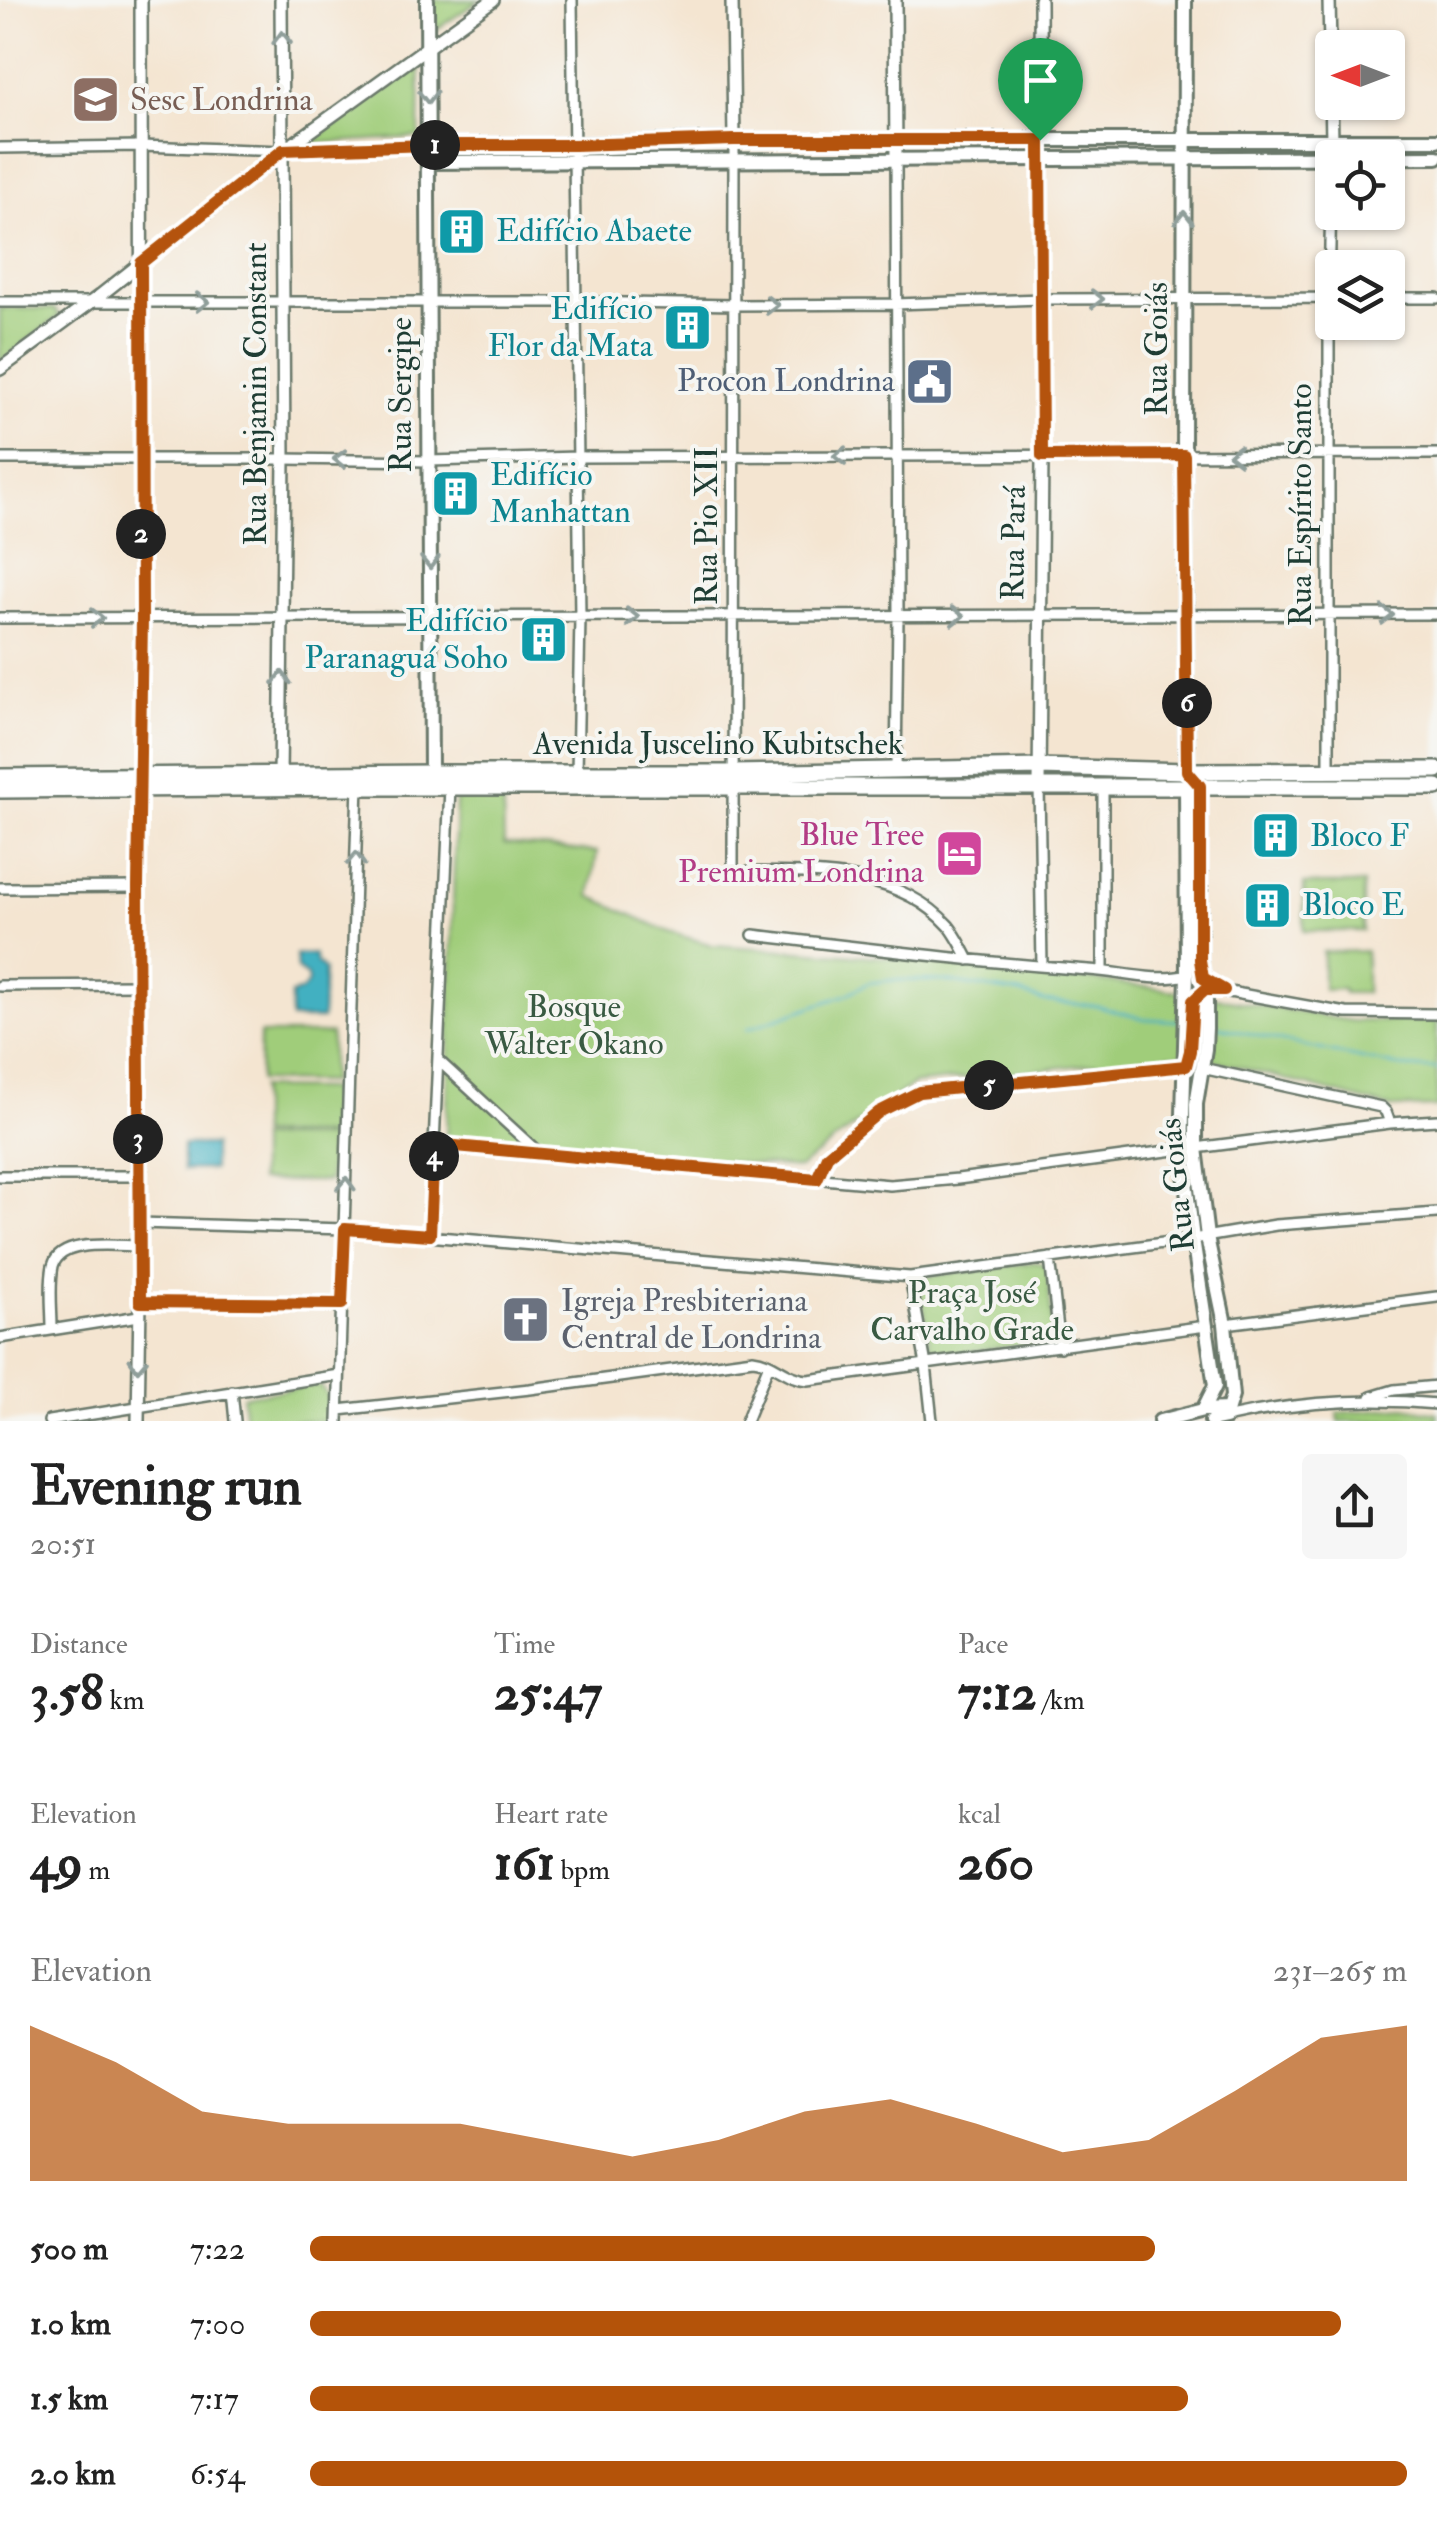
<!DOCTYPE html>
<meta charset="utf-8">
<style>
body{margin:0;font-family:"IM FELL Double Pica",serif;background:#f6f6f6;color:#222;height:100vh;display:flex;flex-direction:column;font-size:38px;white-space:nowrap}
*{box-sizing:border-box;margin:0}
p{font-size:32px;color:#767676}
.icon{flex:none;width:55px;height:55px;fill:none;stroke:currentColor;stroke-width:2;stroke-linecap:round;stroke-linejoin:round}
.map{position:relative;height:1421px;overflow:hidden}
.side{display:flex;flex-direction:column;background:#fff;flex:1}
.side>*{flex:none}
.needle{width:65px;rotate:270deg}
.buttons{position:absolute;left:1315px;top:30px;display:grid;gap:20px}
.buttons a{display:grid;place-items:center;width:90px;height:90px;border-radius:10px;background:#fff;box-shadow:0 2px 8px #0004;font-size:50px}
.pin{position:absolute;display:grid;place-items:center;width:85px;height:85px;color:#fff;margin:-102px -42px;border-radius:50% 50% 50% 0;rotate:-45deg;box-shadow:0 0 10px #0007}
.pin .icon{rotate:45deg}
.km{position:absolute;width:50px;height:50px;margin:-25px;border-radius:50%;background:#222;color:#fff;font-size:28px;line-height:50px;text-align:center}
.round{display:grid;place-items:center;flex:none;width:105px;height:105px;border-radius:10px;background:#f6f6f6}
.head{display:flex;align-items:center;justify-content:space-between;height:170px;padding:0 30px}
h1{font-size:55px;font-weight:700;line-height:75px}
.figures{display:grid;grid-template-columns:repeat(3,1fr);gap:15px;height:170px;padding:10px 30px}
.figures div{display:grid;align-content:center}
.figures b{font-size:50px;font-weight:700}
.figures small{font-size:28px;font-weight:400}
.figures p{font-size:28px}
.chart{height:280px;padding:20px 30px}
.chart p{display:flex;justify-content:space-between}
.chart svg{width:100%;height:180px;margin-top:10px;fill:#b45309;opacity:.7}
ul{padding:0 30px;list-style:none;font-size:32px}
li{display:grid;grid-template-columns:160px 120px 1fr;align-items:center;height:75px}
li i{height:25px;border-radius:12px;background:#b45309}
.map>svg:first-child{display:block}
.green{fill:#a0cd7a;stroke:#608557;stroke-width:2.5}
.water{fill:#43b0c1;stroke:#31767a;stroke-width:2.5}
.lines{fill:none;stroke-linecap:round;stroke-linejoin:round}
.stream{stroke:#43b0c1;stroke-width:2.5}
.minor-casing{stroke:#6a786b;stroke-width:14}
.tertiary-casing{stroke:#6a786b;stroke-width:16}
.secondary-casing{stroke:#6a786b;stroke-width:18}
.primary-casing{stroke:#6a786b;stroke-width:20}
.minor{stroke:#fff;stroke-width:9}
.tertiary{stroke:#fff;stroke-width:11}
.secondary{stroke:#fff;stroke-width:12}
.primary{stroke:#fff;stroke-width:15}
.oneway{stroke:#8f9e9a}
.route-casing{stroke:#fff;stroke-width:20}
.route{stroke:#b45309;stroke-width:12}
.labels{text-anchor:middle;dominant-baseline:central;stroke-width:8;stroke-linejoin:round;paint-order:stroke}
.education-label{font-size:32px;fill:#785e54;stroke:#f6f6f2;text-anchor:start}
.culture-label{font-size:32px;fill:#0d838f;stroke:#f6f6f2;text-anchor:start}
.street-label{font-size:32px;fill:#1f3d34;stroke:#f6f6f2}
.service-label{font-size:32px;fill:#4e5e75;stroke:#f6f6f2;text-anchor:end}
.hotel-label{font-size:32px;fill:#b23c85;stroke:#f6f6f2;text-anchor:end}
.park-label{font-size:32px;fill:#395a42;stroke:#f6f6f2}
.worship-label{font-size:32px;fill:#5b616d;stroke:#f6f6f2;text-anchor:start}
</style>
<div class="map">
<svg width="1437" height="1421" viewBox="0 0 1437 1421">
<rect width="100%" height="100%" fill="#f6f6f2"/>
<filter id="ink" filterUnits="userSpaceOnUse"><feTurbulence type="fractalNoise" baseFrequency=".01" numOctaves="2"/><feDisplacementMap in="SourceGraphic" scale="20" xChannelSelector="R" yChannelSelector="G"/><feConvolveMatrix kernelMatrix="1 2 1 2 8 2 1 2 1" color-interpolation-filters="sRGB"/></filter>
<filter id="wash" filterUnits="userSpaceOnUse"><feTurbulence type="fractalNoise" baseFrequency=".0048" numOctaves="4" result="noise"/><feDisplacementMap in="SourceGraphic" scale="40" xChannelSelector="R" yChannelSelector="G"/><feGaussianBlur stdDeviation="2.25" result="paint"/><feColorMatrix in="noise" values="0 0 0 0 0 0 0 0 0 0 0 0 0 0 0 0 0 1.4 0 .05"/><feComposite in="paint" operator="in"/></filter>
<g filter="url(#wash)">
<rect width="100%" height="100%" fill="#f4e5d1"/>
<path class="green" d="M433 0H480L432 32Z
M420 65 419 137 306 144Z
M0 308 55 309 60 316 0 362Z
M503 797 504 844 597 852 590 896 669 932 712 945 882 957 1039 973 1163 989 1352 1021H1437V1107L1392 1108 1194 1055 1163 1056 914 1084 842 1135 799 1168 446 1138 456 799Z
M1304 884H1363V931H1304Z
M1366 951V993H1344L1343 989 1323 990V952Z
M260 1034H331V1082L259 1081Z
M260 1088 331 1089 330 1135H260Z
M259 1138H329V1181H259Z
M1035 1262 1043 1264 1047 1269 1053 1331 1052 1338 1047 1342 940 1356 931 1353 920 1286 929 1276Z
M319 1385 329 1397 328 1421H245L242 1396Z
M1404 1407 1437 1413V1421H1339L1338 1413Z"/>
<path class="water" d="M314 954 317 963 324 969 322 1019H291V994L302 991 308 983 307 976 297 969 296 955Z
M183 1145H213V1169L183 1170Z"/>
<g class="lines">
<path class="stream" d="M1210 1025 1400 1067 1437 1069
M747 1029 846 995 868 983 893 980 944 981 1020 993 1043 1001 1096 1006 1145 1019 1183 1021"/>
</g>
</g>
<g filter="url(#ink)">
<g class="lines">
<defs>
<path id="minor" d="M572 0 580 617 577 773
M734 140 733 872C806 873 895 866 949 926 957 936 963 948 969 960
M0 148 141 146 283 151 428 145
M896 158 898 616 896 771
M1388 298H1437
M0 302H574L734 305 895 304 1042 299 1332 298
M0 459H284L429 461 578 457 1437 454
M0 618 1437 614
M1329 771V298L1332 140
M1039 786 1042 966
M1103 787V971
M0 888 138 887
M753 935C865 948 976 962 1089 970 1122 972 1155 983 1187 975
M1203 978 1224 991 1346 1013 1437 1014
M0 986 138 985
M439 1061 538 1152
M1202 1068 1381 1107 1386 1112 1390 1123
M434 1144 890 1185 958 1179 1182 1149
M1196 1148 1390 1123 1437 1120
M0 1176H138
M817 1179 827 1156 879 1112 919 1092 1186 1066
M139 1223 345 1229 910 1277 1193 1239 1276 1225 1437 1213
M430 1235 450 787
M1050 1258 1060 1347
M910 1277 926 1365 932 1421
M140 1302 342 1303
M1225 1324 1437 1297
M52 1329C52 1309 49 1285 53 1266 60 1238 116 1246 139 1246
M0 1338 139 1316
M232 1391 235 1421
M1371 1397 1394 1390 1437 1386
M339 1410 530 1389 753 1359C774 1361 787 1379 808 1380L1206 1326
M1225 1418C1295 1402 1365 1397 1437 1404
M49 1421 339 1375
M338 1421 358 784
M746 1421 769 1364"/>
<path id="tertiary" d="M732 0 734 140
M895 0 896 158
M1329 0 1332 140
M0 369 98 297 283 151 493 0
M280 776 284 459 281 0
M1039 786 1042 456 1040 0
M138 1421 140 1302 138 887 142 618 141 0"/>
<path id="secondary" d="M427 0 431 773
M1185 0 1184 455 1187 771 1200 786V960L1206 1001V1028L1205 1049 1196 1104V1148L1207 1237 1225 1324 1232 1396 1225 1418 1211 1421
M428 145H573L734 140H1437
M428 162 1437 157
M1186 786 1187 975 1182 1149 1193 1239 1215 1386 1203 1410
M1160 1421 1203 1410 1228 1409"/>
<path id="primary" d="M0 777 431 773H732L1039 767 1187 771 1437 770
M0 790 358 787H1437"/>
</defs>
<use href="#minor" class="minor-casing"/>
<use href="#tertiary" class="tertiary-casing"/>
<use href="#secondary" class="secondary-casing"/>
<use href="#primary" class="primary-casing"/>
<use href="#minor" class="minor"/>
<use href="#tertiary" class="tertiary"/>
<use href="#secondary" class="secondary"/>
<use href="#primary" class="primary"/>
</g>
<defs><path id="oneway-chevron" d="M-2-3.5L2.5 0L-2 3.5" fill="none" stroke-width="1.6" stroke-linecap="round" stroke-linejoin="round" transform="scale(2.5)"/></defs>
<g class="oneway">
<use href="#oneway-chevron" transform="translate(282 38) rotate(-91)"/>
<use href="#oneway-chevron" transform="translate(428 97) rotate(89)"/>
<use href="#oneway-chevron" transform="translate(1184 218) rotate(-90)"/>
<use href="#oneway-chevron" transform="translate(1097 299)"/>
<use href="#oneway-chevron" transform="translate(202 302)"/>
<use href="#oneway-chevron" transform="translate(772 305)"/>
<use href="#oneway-chevron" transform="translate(1235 455) rotate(180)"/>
<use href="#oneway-chevron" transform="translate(840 456) rotate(180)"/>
<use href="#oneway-chevron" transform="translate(340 459) rotate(-179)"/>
<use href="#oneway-chevron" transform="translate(430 562) rotate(89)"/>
<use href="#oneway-chevron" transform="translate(1387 615)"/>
<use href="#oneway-chevron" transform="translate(957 616)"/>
<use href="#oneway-chevron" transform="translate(632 617)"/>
<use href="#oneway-chevron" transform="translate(97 618)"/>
<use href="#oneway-chevron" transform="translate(282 678) rotate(-89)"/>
<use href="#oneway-chevron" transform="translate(356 859) rotate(-88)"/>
<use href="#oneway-chevron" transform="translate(346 1184) rotate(-88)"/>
<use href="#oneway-chevron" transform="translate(138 1365) rotate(92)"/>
</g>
</g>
<g class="lines" filter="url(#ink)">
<defs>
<path id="route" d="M734 140H1040L1042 456 1184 455 1187 771 1200 786V960L1203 978 1224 990H1205L1193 1001 1190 1051 1186 1066 919 1092 879 1112 827 1156 817 1179 434 1144 430 1235 345 1229 342 1304 140 1302 138 887 142 618 141 263 283 150 428 145H574Z"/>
</defs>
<use href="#route" class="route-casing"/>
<use href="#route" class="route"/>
</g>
<defs>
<symbol id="university-square" viewBox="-11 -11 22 22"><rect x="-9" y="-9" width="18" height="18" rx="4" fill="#8d6e63" stroke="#f6f6f2"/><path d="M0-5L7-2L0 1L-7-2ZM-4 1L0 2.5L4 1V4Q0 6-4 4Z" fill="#fff"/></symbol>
<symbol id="building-square" viewBox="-11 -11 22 22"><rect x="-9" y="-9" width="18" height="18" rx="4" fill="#0f9aa8" stroke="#f6f6f2"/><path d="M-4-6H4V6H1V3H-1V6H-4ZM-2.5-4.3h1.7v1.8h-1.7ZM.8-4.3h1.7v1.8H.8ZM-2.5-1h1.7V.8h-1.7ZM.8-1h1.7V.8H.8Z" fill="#fff"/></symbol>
<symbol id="civic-square" viewBox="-11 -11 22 22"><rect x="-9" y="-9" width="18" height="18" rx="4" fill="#5c6f8a" stroke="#f6f6f2"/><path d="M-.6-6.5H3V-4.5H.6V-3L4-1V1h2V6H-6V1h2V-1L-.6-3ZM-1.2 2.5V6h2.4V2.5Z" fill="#fff"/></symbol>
<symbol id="hotel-square" viewBox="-11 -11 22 22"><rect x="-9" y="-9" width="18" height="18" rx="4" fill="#d1479c" stroke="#f6f6f2"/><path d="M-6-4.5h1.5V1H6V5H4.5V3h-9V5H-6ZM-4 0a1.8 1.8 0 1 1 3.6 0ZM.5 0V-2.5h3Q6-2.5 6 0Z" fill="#fff"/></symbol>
<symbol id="church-square" viewBox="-11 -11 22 22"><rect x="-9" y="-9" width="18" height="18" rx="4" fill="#6b7280" stroke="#f6f6f2"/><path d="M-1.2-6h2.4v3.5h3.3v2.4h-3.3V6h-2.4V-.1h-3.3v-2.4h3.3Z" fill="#fff"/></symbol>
</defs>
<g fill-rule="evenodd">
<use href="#university-square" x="68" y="72" width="55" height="55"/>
<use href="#building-square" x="434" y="204" width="55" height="55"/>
<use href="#building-square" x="660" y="300" width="55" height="55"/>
<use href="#civic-square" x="902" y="354" width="55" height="55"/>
<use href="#building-square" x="428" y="466" width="55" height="55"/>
<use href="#building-square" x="516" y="612" width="55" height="55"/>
<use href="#building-square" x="1248" y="808" width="55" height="55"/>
<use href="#hotel-square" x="932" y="826" width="55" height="55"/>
<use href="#building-square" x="1240" y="878" width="55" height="55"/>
<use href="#church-square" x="498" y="1292" width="55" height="55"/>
</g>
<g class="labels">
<g class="education-label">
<text x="130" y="100">Sesc Londrina</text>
</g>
<g class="culture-label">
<text x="496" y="231">Edifício Abaete</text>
<text x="653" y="309" text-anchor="end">Edifício<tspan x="653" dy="37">Flor da Mata</tspan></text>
<text x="490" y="475">Edifício<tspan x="490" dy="37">Manhattan</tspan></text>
<text x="508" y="621" text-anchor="end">Edifício<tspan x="508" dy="37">Paranaguá Soho</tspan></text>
<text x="1310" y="836">Bloco F</text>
<text x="1302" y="905">Bloco E</text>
</g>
<g class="street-label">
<text transform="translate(1157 349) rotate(-90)">Rua Goiás</text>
<text transform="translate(256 394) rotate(-90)">Rua Benjamin Constant</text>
<text transform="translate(401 395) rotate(-90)">Rua Sergipe</text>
<text transform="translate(1301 505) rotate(-90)">Rua Espírito Santo</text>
<text transform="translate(707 526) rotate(-90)">Rua Pio XII</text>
<text transform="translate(1014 543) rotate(-89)">Rua Pará</text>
<text x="718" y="744">Avenida Juscelino Kubitschek</text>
<text transform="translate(1177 1185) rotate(-96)">Rua Goiás</text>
</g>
<g class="service-label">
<text x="895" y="381">Procon Londrina</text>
</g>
<g class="hotel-label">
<text x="924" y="835">Blue Tree<tspan x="924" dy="37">Premium Londrina</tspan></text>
</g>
<g class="park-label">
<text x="574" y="1007">Bosque<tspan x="574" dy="37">Walter Okano</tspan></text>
<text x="972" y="1293">Praça José<tspan x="972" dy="37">Carvalho Grade</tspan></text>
</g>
<g class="worship-label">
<text x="561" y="1301">Igreja Presbiteriana<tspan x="561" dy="37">Central de Londrina</tspan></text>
</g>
</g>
</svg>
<div class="buttons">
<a><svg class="needle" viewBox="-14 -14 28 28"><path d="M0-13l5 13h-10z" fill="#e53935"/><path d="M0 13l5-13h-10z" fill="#767676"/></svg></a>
<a><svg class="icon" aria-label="locate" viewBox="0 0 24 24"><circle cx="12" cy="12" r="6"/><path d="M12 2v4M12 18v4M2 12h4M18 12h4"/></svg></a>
<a><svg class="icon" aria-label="layers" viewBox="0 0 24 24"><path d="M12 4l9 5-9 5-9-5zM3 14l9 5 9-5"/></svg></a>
</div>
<div class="pin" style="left:1040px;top:140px;background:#1e9e55"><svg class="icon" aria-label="arrive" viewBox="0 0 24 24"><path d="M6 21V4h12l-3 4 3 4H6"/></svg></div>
<b class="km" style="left:435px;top:145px">1</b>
<b class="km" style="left:141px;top:534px">2</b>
<b class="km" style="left:138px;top:1139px">3</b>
<b class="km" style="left:434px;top:1156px">4</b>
<b class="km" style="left:989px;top:1085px">5</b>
<b class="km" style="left:1187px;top:703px">6</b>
</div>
<section class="side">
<div class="head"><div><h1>Evening run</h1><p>20:51</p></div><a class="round"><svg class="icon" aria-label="share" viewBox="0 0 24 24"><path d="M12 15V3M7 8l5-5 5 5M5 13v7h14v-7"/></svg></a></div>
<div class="figures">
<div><p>Distance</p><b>3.58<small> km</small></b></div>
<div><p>Time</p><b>25:47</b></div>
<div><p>Pace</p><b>7:12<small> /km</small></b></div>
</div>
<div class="figures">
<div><p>Elevation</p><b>49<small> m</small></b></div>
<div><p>Heart rate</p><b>161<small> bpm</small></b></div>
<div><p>kcal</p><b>260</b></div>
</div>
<div class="chart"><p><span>Elevation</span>231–265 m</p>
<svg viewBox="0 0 160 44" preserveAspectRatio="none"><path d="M0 44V6L10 15L20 27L30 30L40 30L50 30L60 34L70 38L80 34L90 27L100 24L110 30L120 37L130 34L140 22L150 9L160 6V44z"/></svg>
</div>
<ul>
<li><b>500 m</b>7:22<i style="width:77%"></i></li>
<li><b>1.0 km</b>7:00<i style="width:94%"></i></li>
<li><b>1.5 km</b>7:17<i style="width:80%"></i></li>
<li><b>2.0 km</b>6:54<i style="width:100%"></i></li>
</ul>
</section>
